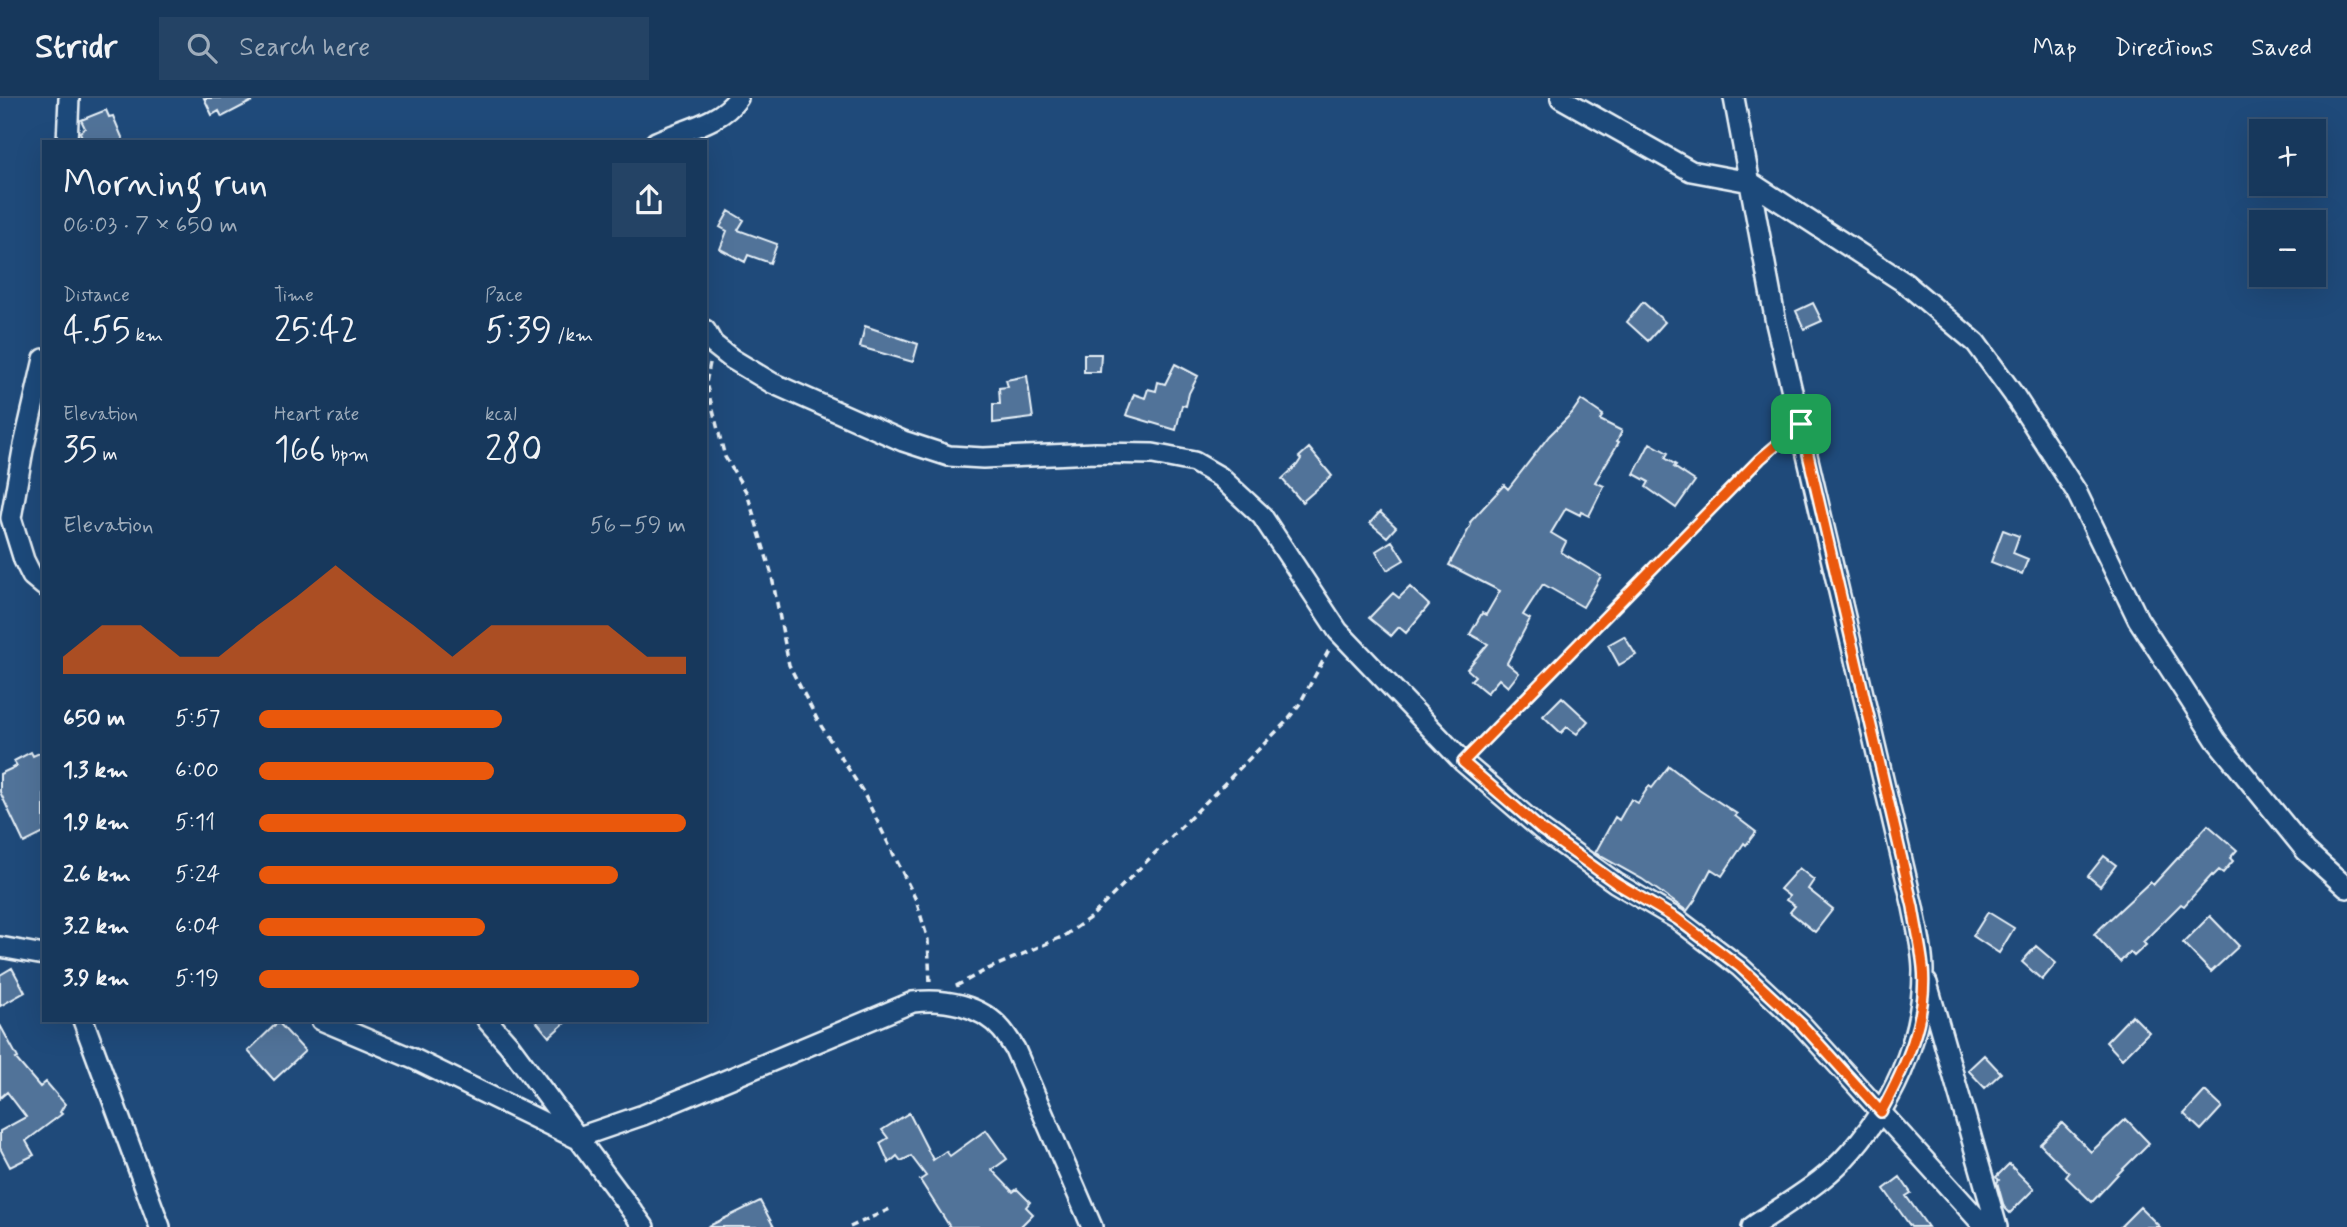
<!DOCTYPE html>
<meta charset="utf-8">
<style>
body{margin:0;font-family:Mynerve,sans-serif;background:#244365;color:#f1f3f6;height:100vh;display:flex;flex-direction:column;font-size:26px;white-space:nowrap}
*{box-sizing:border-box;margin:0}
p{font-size:23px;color:#9eacbb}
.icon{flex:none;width:38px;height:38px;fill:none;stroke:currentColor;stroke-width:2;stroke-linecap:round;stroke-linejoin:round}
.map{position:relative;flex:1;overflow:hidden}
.panel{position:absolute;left:42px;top:42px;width:665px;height:882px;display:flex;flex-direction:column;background:#17385c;border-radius:0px;box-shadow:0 7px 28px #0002,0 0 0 2px #365272}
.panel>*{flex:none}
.fabs{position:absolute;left:2249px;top:21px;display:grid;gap:14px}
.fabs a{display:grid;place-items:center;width:77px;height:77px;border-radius:0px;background:#17385c;box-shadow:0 7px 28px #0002,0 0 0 2px #365272;font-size:35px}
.pin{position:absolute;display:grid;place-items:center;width:60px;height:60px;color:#fff;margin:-30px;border-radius:14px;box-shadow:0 4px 10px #0006}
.round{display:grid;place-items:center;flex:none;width:74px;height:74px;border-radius:0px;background:#244365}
.overview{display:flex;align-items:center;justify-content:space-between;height:119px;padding:0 21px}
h1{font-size:38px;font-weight:600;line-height:52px}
.metrics{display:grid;grid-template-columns:repeat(3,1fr);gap:10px;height:119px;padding:7px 21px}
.metrics div{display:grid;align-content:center}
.metrics b{font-size:35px;font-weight:600}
.metrics small{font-size:19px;font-weight:400}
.metrics p{font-size:19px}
.chart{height:196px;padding:14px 21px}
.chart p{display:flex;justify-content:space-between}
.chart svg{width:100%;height:126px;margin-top:7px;fill:#ea580c;opacity:.7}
ul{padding:0 21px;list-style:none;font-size:23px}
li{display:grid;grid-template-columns:112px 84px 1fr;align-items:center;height:52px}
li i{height:18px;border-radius:9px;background:#ea580c}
header{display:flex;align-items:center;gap:42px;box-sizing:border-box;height:98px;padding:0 35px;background:#17385c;border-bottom:2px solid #365272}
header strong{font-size:33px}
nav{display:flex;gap:38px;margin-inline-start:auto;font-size:24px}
.search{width:490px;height:63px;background:#244365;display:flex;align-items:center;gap:18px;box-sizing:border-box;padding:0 24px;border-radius:0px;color:#9eacbb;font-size:26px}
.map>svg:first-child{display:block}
.building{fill:#517399;stroke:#e8f1f8;stroke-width:2}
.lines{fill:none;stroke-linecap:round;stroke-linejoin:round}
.minor-casing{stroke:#e8f1f8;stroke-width:24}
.path{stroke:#e8f1f8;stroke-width:3.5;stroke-dasharray:7 5;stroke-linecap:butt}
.minor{stroke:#1f4a7a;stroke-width:19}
.route-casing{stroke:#fff;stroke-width:14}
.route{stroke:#ea580c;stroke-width:9}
</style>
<header>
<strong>Stridr</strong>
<div class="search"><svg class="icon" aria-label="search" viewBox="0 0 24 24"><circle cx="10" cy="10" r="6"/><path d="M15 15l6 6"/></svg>Search here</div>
<nav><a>Map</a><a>Directions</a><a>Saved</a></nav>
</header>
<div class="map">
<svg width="2347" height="1129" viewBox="0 0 2347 1129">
<rect width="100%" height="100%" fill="#1f4a7a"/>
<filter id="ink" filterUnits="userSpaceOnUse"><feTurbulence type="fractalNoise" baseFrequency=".0143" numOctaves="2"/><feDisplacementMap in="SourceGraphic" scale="14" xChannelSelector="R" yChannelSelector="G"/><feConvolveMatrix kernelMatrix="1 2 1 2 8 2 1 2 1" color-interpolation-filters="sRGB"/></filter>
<g filter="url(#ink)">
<path class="building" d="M204 0H258L222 19 219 13 212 17Z
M106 12 109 19 113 18 124 44H84L80 34 85 30 81 22Z
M729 113 744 122 738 132 777 146 770 165 748 157 745 164 720 151 727 133 720 129Z
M1643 204 1665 224 1648 243 1627 224Z
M1813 205 1822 223 1804 231 1796 213Z
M865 228 918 246 913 264 860 249Z
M1084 256H1101L1100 274H1084Z
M1175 266 1198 278 1189 295 1186 308 1182 307 1176 332 1126 317 1134 296 1145 300 1148 291 1156 293 1158 284 1165 286Z
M1027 278 1033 320 993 325V306H1000L999 290 1008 289 1006 282Z
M1581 302 1603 317 1600 322 1622 333 1617 343 1619 344 1595 384 1604 388 1589 418 1581 414 1580 417 1566 410 1551 435 1566 444 1561 454 1601 478 1583 509 1543 486 1523 517 1530 521 1507 565 1519 575 1508 589 1499 581 1487 595 1471 582 1475 578 1467 571 1488 546 1470 536 1482 515 1486 517 1500 493 1449 467 1471 427 1470 425 1471 423 1504 387 1508 391 1549 338 1572 315Z
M1650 345 1668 355 1665 360 1676 367 1674 369 1695 383 1676 410 1646 389 1649 384 1634 376Z
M1309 350 1332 378 1302 404 1282 381 1297 367 1301 361 1299 359Z
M1380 414 1396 429 1387 439 1370 425Z
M2003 432 2019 438 2013 455 2028 461 2022 476 1991 464Z
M1392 443 1404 462 1387 472 1376 453Z
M1410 489 1429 507 1406 535 1399 529 1391 538 1369 520 1393 495 1399 500Z
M1624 538 1636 557 1619 567 1608 547Z
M1562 599 1588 623 1577 636 1567 629 1561 635 1543 618Z
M44 653V735L24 745 0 694V676L17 668 14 663 31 654 33 658Z
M1669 668 1696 689 1737 716 1735 718 1756 734 1746 747 1744 745 1722 778 1711 771 1695 802 1687 813 1642 781 1595 755 1615 719 1619 722 1631 701 1638 705 1649 688 1652 690Z
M2208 727 2237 752 2230 760 2233 763 2223 775 2219 772 2213 778 2212 777 2184 808 2181 806 2143 844 2146 847 2134 858 2130 854 2120 864 2094 836 2150 784 2153 787Z
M2104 758 2116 767 2100 788 2088 778Z
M1799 770 1814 782 1808 791 1833 811 1815 834 1790 814 1795 808 1786 802 1789 798 1780 791Z
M1988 814 2014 830 1999 855 1973 838Z
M2210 818 2239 848 2211 874 2183 845Z
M2036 848 2056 865 2042 882 2022 864Z
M12 870 25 894 0 908V877Z
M2132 917 2149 934 2122 961 2106 944Z
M535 922H568L549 939Z
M278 924 305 953 274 982 248 953Z
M0 927 18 960 16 961 40 989 46 984 65 1006 60 1014 62 1016 26 1043 34 1057 10 1069 0 1050V1033L26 1019 7 994 0 1000Z
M1984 957 2001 975 1985 990 1968 972Z
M2205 993 2222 1009 2201 1032 2184 1016Z
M909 1015 933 1062 946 1053 950 1058 986 1032 1007 1061 992 1072 1013 1094 1017 1091 1030 1104 1026 1109 1033 1116 1020 1129H950L920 1082 926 1078 911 1058 901 1063 897 1058 889 1065 880 1045 888 1040 882 1032Z
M2126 1021 2149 1045 2117 1077 2092 1104 2066 1079 2069 1075 2040 1046 2062 1025 2091 1054Z
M2009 1066 2034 1091 2010 1115 2004 1109 1997 1084 1999 1082 1996 1079Z
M1900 1079 1911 1095 1906 1098 1928 1129H1911L1884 1091Z
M760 1103 774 1129H707Z
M2140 1109 2160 1129H2120Z"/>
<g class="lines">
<defs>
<path id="minor" d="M1561 0 1691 73 1750 84 1905 185 1976 245 2014 297 2076 393 2138 521 2216 642 2306 753 2347 790
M1734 0 1776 225 1913 809C1917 830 1923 852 1923 873 1923 944 1891 1011 1843 1062 1817 1089 1782 1108 1752 1129
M67 44 69 0
M656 44C684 31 720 26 738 0
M705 232 713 246 732 261 772 285 903 343 949 358 983 360 1095 355 1153 356 1194 364 1220 379 1262 418 1338 533 1463 664 1542 732 1616 785 1677 821 1740 869 1801 926 1985 1129
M44 261 23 352 11 420 24 462 32 478 44 488
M0 849 44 857
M1927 885 1997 1129
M83 922 160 1129
M321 922 416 962 576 1040 643 1017 913 904C944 900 981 907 1002 932 1007 938 1011 945 1015 951L1092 1129
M487 922 509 947 644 1129"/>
</defs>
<use href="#minor" class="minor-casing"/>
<path class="path" d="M710 265 706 285 725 359 747 395 771 474 789 567 818 623 863 694 916 802 928 842 930 885
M1474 653 1731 390 1760 361 1784 340
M956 888 986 872 1064 838 1091 819 1284 626 1299 607 1330 550
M850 1129 890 1111"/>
<use href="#minor" class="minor"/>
</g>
</g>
<g class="lines" filter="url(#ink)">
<defs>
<path id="route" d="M1801 326 1913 809C1916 829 1921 849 1923 869 1928 920 1905 970 1881 1014L1801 926 1740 869 1677 821 1616 785 1542 732 1463 664 1760 361Z"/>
</defs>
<use href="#route" class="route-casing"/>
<use href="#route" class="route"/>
</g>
</svg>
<div class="fabs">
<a>+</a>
<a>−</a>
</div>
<div class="pin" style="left:1801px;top:326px;background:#1e9e55"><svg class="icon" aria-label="arrive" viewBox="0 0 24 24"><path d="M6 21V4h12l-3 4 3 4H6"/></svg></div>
<section class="panel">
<div class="overview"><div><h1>Morning run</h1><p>06:03 · 7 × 650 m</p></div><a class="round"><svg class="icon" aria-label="share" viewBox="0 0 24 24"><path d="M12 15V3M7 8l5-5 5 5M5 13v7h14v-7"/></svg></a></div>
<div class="metrics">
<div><p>Distance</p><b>4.55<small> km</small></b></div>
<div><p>Time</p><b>25:42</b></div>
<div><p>Pace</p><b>5:39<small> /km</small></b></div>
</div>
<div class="metrics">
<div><p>Elevation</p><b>35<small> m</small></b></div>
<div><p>Heart rate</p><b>166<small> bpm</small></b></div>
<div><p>kcal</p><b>280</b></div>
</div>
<div class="chart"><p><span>Elevation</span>56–59 m</p>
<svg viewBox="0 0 160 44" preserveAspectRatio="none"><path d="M0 44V38L10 27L20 27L30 38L40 38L50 27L60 17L70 6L80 17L90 27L100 38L110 27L120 27L130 27L140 27L150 38L160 38V44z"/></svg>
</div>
<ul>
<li><b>650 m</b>5:57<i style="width:57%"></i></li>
<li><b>1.3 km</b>6:00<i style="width:55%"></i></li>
<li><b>1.9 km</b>5:11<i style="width:100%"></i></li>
<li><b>2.6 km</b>5:24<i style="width:84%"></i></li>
<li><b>3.2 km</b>6:04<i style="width:53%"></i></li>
<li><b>3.9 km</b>5:19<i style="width:89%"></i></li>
</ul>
</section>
</div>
